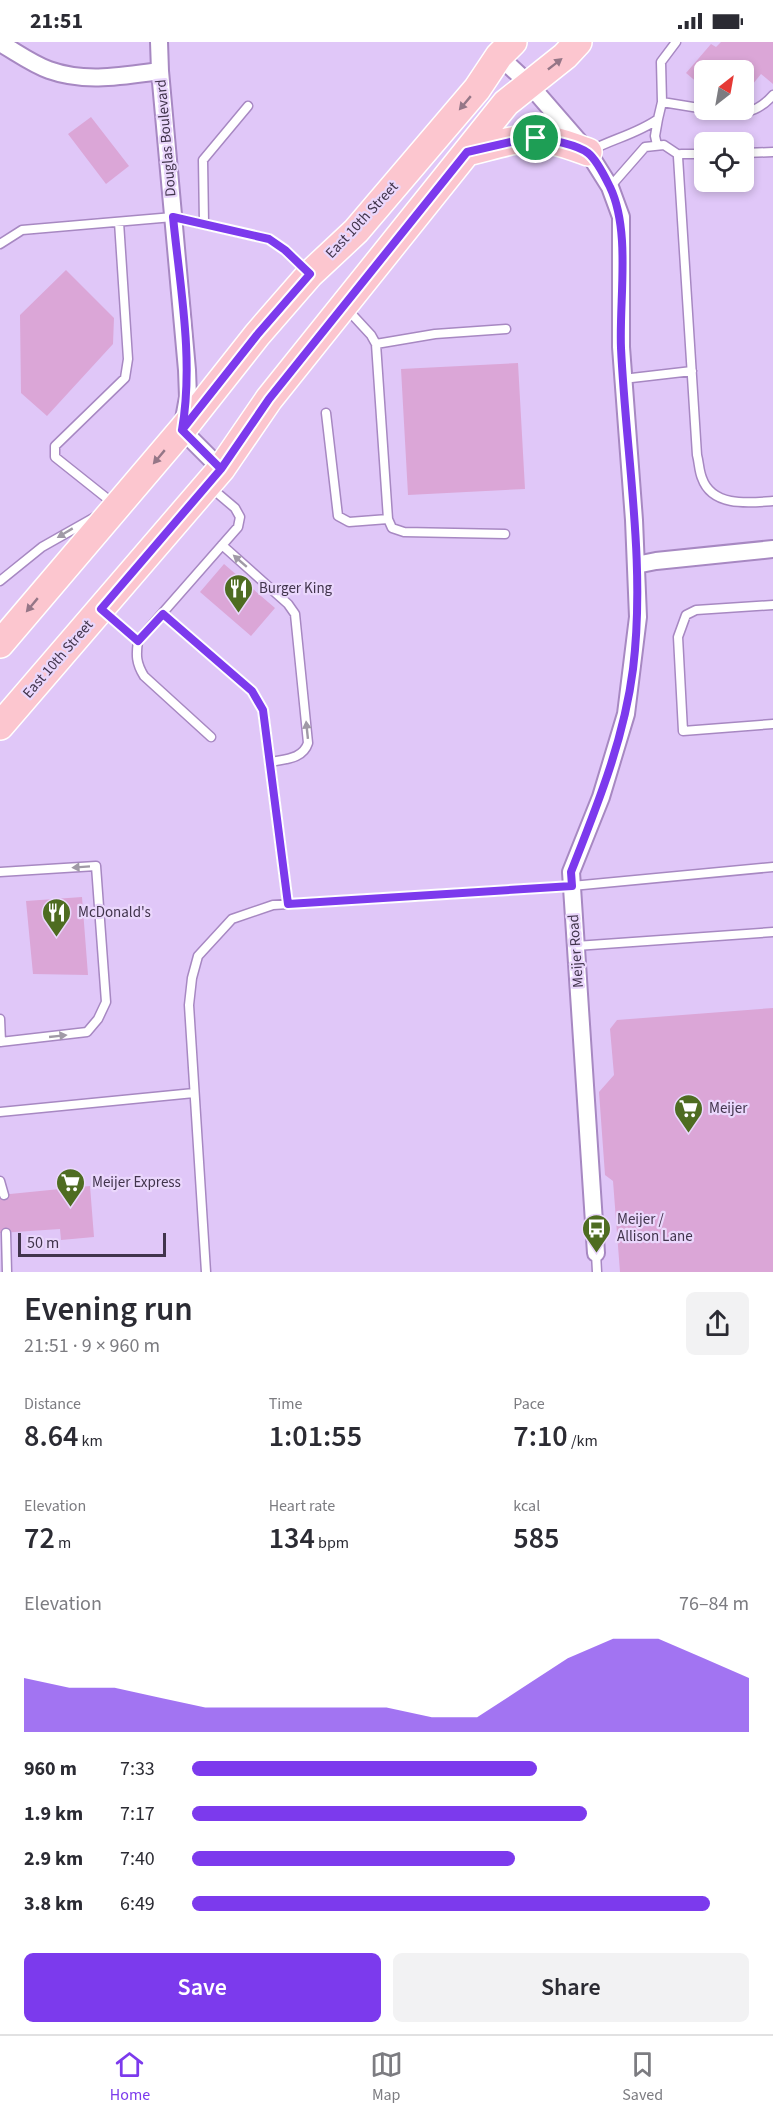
<!DOCTYPE html>
<meta charset="utf-8">
<style>
body{margin:0;font-family:"Source Sans 3",sans-serif;background:#f2f2f3;color:#2b2b33;height:100vh;display:flex;flex-direction:column;font-size:22px;white-space:nowrap}
*{box-sizing:border-box;margin:0}
p{font-size:20px;color:#7c7c81}
.icon{flex:none;width:33px;height:33px;fill:none;stroke:currentColor;stroke-width:2;stroke-linecap:round;stroke-linejoin:round}
.map{position:relative;height:1230px;overflow:hidden}
.side{display:flex;flex-direction:column;background:#fff;flex:1}
.side>*{flex:none}
.needle{width:39px;rotate:31deg}
.controls{position:absolute;left:694px;top:18px;display:grid;gap:12px}
.controls a{display:grid;place-items:center;width:60px;height:60px;border-radius:9px;background:#fff;box-shadow:0 3px 9px #0003;font-size:30px}
.scale{position:absolute;left:18px;bottom:15px;width:148px;box-sizing:border-box;padding-left:6px;border:3px solid #41344c;border-top:0;font-size:16px;line-height:21px;white-space:nowrap;color:#41344c;-webkit-text-stroke:4px #ead7fc;paint-order:stroke}
.pin{position:absolute;display:grid;place-items:center;width:51px;height:51px;color:#fff;margin:-26px;border:3px solid #fff;border-radius:50%;box-shadow:0 2px 6px #0007}
.round{display:grid;place-items:center;flex:none;width:63px;height:63px;border-radius:9px;background:#f2f2f3}
.headline{display:flex;align-items:center;justify-content:space-between;height:102px;padding:0 24px}
h1{font-size:33px;font-weight:600;line-height:45px}
.stats{display:grid;grid-template-columns:repeat(3,1fr);gap:9px;height:102px;padding:6px 24px}
.stats div{display:grid;align-content:center}
.stats b{font-size:30px;font-weight:600}
.stats small{font-size:16px;font-weight:400}
.stats p{font-size:16px}
.chart{height:168px;padding:12px 24px}
.chart p{display:flex;justify-content:space-between}
.chart svg{width:100%;height:108px;margin-top:6px;fill:#7c3aed;opacity:.7}
.cta{display:flex;gap:12px;margin-top:auto;padding:12px 24px}
.cta a{flex:1;height:69px;border-radius:9px;background:#7c3aed;color:#fff;font-size:24px;font-weight:600;line-height:69px;text-align:center}
.cta a+a{background:#f2f2f3;color:#2b2b33}
ul{padding:0 24px;list-style:none;font-size:20px}
li{display:grid;grid-template-columns:96px 72px 1fr;align-items:center;height:45px}
li i{height:15px;border-radius:8px;background:#7c3aed}
.status{display:flex;justify-content:space-between;align-items:center;height:42px;padding:0 30px;background:#fff;direction:ltr}
.status svg{height:16px;fill:currentColor}
.dock{display:flex;justify-content:space-around;align-items:center;height:84px;border-top:2px solid #e1e1e2;background:#fff;font-size:16px;color:#7c7c81}
.dock a{display:grid;justify-items:center;gap:3px}
.dock .active{color:#7c3aed}
.map>svg:first-child{display:block}
.building{fill:#dba6d7}
.lines{fill:none;stroke-linecap:round;stroke-linejoin:round}
.service-casing{stroke:#a788c2;stroke-width:11}
.minor-casing{stroke:#a788c2;stroke-width:20}
.primary-casing{stroke:#fff;stroke-width:30}
.service{stroke:#fff;stroke-width:8}
.minor{stroke:#fff;stroke-width:16}
.primary{stroke:#fcc6cf;stroke-width:27}
.oneway{fill:#957687}
.oneway2{fill:#a09aa6}
.route-casing{stroke:#fff;stroke-width:12}
.route{stroke:#7c3aed;stroke-width:8}
.labels{text-anchor:middle;dominant-baseline:central;stroke-width:4.5;stroke-linejoin:round;paint-order:stroke}
.street-label{font-size:15px;fill:#41344c;stroke:#ead7fc}
.poi-label{font-size:15px;fill:#41344c;stroke:#ead7fc;text-anchor:start}
</style>
<div class="status"><b>21:51</b><svg viewBox="0 0 49 12"><path d="M0 12V9h3v3zM5 12V6h3v6zM10 12V3h3v9zM15 12V0h3v12zM26 1h20v11H26zM47 4h2v5h-2z"/></svg></div>
<div class="map">
<svg width="773" height="1230" viewBox="0 0 773 1230">
<rect width="100%" height="100%" fill="#e0c7f8"/>
<path class="building" d="M721 0H773V42L761 32 744 53V28H705V47L686 31 711 2 716 5Z
M91 75 129 124 106 142 68 92Z
M66 228 114 276 113 302 47 374 21 351 20 273Z
M518 321 525 447 408 453 401 327Z
M224 522 275 566 251 594 200 550Z
M82 855 88 933 33 932 26 859Z
M773 966V1230H620L613 1139 605 1133 599 1050 614 1033 610 987 617 978Z
M90 1144 94 1195 61 1198 60 1187 0 1191V1153Z"/>
<g class="lines">
<defs>
<path id="service" d="M662 60 705 67
M708 68C736 71 753 76 773 53
M657 103 655 94 658 77
M590 109C612 97 637 92 658 77L662 60 661 20 676 0
M744 111 773 110
M705 112H681L678 115 697 413C699 420 699 429 702 436 712 465 748 461 773 459
M610 145 645 105 664 103 679 113
M204 181 203 118 248 64
M0 202 22 188 173 175 269 197 285 208 307 229
M347 267 371 293 376 302 388 477 392 486 404 490 505 492
M376 302 435 292 506 287
M623 337 692 329
M326 371 338 474 349 480 388 477
M114 462 55 415V404L125 336 128 317 119 180
M222 503 288 562 295 572 308 701C303 717 285 717 271 720
M0 539 42 505 95 475
M773 563 696 568 686 573 678 595 683 689 773 682
M103 569 138 599 238 485 240 475 235 466 209 444
M163 572 252 649 263 668 288 862
M138 599C136 613 136 621 144 634L211 695
M0 830 96 824 106 960 98 977 87 990 0 1000
M576 904 773 890
M0 977 1 1000
M0 1070 194 1051
M0 1139 4 1153
M6 1191 7 1230
M596 1211 597 1230
M206 1230 189 963 192 936 198 914 232 877 273 863 572 844 773 825"/>
<path id="minor" d="M159 0 160 29 187 328 188 355 182 388 221 427
M0 1C16 10 32 22 49 28 85 41 122 34 160 29
M499 14 529 42 588 110 610 145 621 175V305L634 478 638 575 626 672 601 755 571 830 596 1211
M636 523 656 519 773 507"/>
<path id="primary" d="M467 110C491 105 518 94 542 97 558 98 573 105 588 110
M0 602 182 388 257 293 310 232 356 189 477 47 499 14 513 0
M0 684 221 427 269 357 506 61 565 14 578 0"/>
</defs>
<use href="#service" class="service-casing"/>
<use href="#minor" class="minor-casing"/>
<use href="#primary" class="primary-casing"/>
<use href="#service" class="service"/>
<use href="#minor" class="minor"/>
<use href="#primary" class="primary"/>
</g>
<defs><path id="oneway-solid" d="M-6-.8H1V-3.2L6.5 0L1 3.2V.8H-6Z" transform="scale(1.5)"/></defs>
<g class="oneway">
<use href="#oneway-solid" transform="translate(555 22) rotate(-38)"/>
<use href="#oneway-solid" transform="translate(465 61) rotate(130)"/>
<use href="#oneway-solid" transform="translate(159 415) rotate(130)"/>
<use href="#oneway-solid" transform="translate(32 563) rotate(130)"/>
</g>
<g class="oneway2">
<use href="#oneway-solid" transform="translate(65 491) rotate(149)"/>
<use href="#oneway-solid" transform="translate(240 519) rotate(-139)"/>
<use href="#oneway-solid" transform="translate(307 688) rotate(-96)"/>
<use href="#oneway-solid" transform="translate(81 825) rotate(176)"/>
<use href="#oneway-solid" transform="translate(58 994) rotate(-6)"/>
</g>
<g class="lines">
<defs>
<path id="route" d="M536 96 519 98 467 110 269 357 221 427 182 388C194 318 180 245 173 175L269 197 285 208 310 232 257 293 182 388 221 427 101 567 138 599 163 572 252 649 263 668 288 862 572 844 571 830C597 764 624 698 633 627 646 521 626 413 621 306 619 257 631 189 610 145 605 135 597 118 588 111 578 103 549 97 536 96"/>
</defs>
<use href="#route" class="route-casing"/>
<use href="#route" class="route"/>
</g>
<defs>
<symbol id="restaurant-pin" viewBox="-11 -11 22 30"><path d="M0 17L-7.5 6A9.5 9.5 0 1 1 7.5 6Z" fill="#4e6c21" stroke="#ead7fc"/><path d="M-5-6h1v4h1v-4h1v4h1v-4h1v5L-1.5 .5V6h-2V.5L-5-1ZM5-6V6H3V1.5H1.5Q1.5-4 5-6Z" fill="#fff"/></symbol>
<symbol id="supermarket-pin" viewBox="-11 -11 22 30"><path d="M0 17L-7.5 6A9.5 9.5 0 1 1 7.5 6Z" fill="#4e6c21" stroke="#ead7fc"/><path d="M-6-5.5h2.5l.6 2H6L4.5 2H-2.5L-4.4-4H-6ZM-1.5 3.2a1.3 1.3 0 1 0 .1 0ZM3 3.2a1.3 1.3 0 1 0 .1 0Z" fill="#fff"/></symbol>
<symbol id="bus-pin" viewBox="-11 -11 22 30"><path d="M0 17L-7.5 6A9.5 9.5 0 1 1 7.5 6Z" fill="#4e6c21" stroke="#ead7fc"/><path d="M-5-6H5V4H4V6H2V4H-2V6H-4V4H-5ZM-3.5-4V0h7V-4ZM-3.5 1.2v1.5H-2V1.2ZM2 1.2v1.5H3.5V1.2Z" fill="#fff"/></symbol>
</defs>
<g fill-rule="evenodd">
<use href="#restaurant-pin" x="222" y="530" width="33" height="45"/>
<use href="#restaurant-pin" x="40" y="854" width="33" height="45"/>
<use href="#supermarket-pin" x="672" y="1050" width="33" height="45"/>
<use href="#supermarket-pin" x="54" y="1124" width="33" height="45"/>
<use href="#bus-pin" x="580" y="1170" width="33" height="45"/>
</g>
<g class="labels">
<g class="street-label">
<text transform="translate(166 96) rotate(-95)">Douglas Boulevard</text>
<text transform="translate(362 178) rotate(-47)">East 10th Street</text>
<text transform="translate(58 617) rotate(-49)">East 10th Street</text>
<text transform="translate(576 909) rotate(-94)">Meijer Road</text>
</g>
<g class="poi-label">
<text x="259" y="546">Burger King</text>
<text x="78" y="870">McDonald's</text>
<text x="709" y="1066">Meijer</text>
<text x="92" y="1140">Meijer Express</text>
<text x="617" y="1177">Meijer /<tspan x="617" dy="17">Allison Lane</tspan></text>
</g>
</g>
</svg>
<div class="controls">
<a><svg class="needle" viewBox="-14 -14 28 28"><path d="M0-13l5 13h-10z" fill="#e53935"/><path d="M0 13l5-13h-10z" fill="#7c7c81"/></svg></a>
<a><svg class="icon" aria-label="locate" viewBox="0 0 24 24"><circle cx="12" cy="12" r="6"/><path d="M12 2v4M12 18v4M2 12h4M18 12h4"/></svg></a>
</div>
<div class="scale">50 m</div>
<div class="pin" style="left:536px;top:96px;background:#1e9e55"><svg class="icon" aria-label="arrive" viewBox="0 0 24 24"><path d="M6 21V4h12l-3 4 3 4H6"/></svg></div>
</div>
<section class="side">
<div class="headline"><div><h1>Evening run</h1><p>21:51 · 9 × 960 m</p></div><a class="round"><svg class="icon" aria-label="share" viewBox="0 0 24 24"><path d="M12 15V3M7 8l5-5 5 5M5 13v7h14v-7"/></svg></a></div>
<div class="stats">
<div><p>Distance</p><b>8.64<small> km</small></b></div>
<div><p>Time</p><b>1:01:55</b></div>
<div><p>Pace</p><b>7:10<small> /km</small></b></div>
</div>
<div class="stats">
<div><p>Elevation</p><b>72<small> m</small></b></div>
<div><p>Heart rate</p><b>134<small> bpm</small></b></div>
<div><p>kcal</p><b>585</b></div>
</div>
<div class="chart"><p><span>Elevation</span>76–84 m</p>
<svg viewBox="0 0 160 44" preserveAspectRatio="none"><path d="M0 44V22L10 26L20 26L30 30L40 34L50 34L60 34L70 34L80 34L90 38L100 38L110 26L120 14L130 6L140 6L150 14L160 22V44z"/></svg>
</div>
<ul>
<li><b>960 m</b>7:33<i style="width:62%"></i></li>
<li><b>1.9 km</b>7:17<i style="width:71%"></i></li>
<li><b>2.9 km</b>7:40<i style="width:58%"></i></li>
<li><b>3.8 km</b>6:49<i style="width:93%"></i></li>
</ul>
<div class="cta"><a>Save</a><a>Share</a></div>
</section>
<nav class="dock">
<a class="active"><svg class="icon" aria-label="home" viewBox="0 0 24 24"><path d="M3 11l9-7 9 7M6 9v11h12V9"/></svg>Home</a>
<a><svg class="icon" aria-label="map" viewBox="0 0 24 24"><path d="M3 6l6-2 6 2 6-2v14l-6 2-6-2-6 2zM9 4v14M15 6v14"/></svg>Map</a>
<a><svg class="icon" aria-label="saved" viewBox="0 0 24 24"><path d="M7 4h10v16l-5-4-5 4z"/></svg>Saved</a>
</nav>
